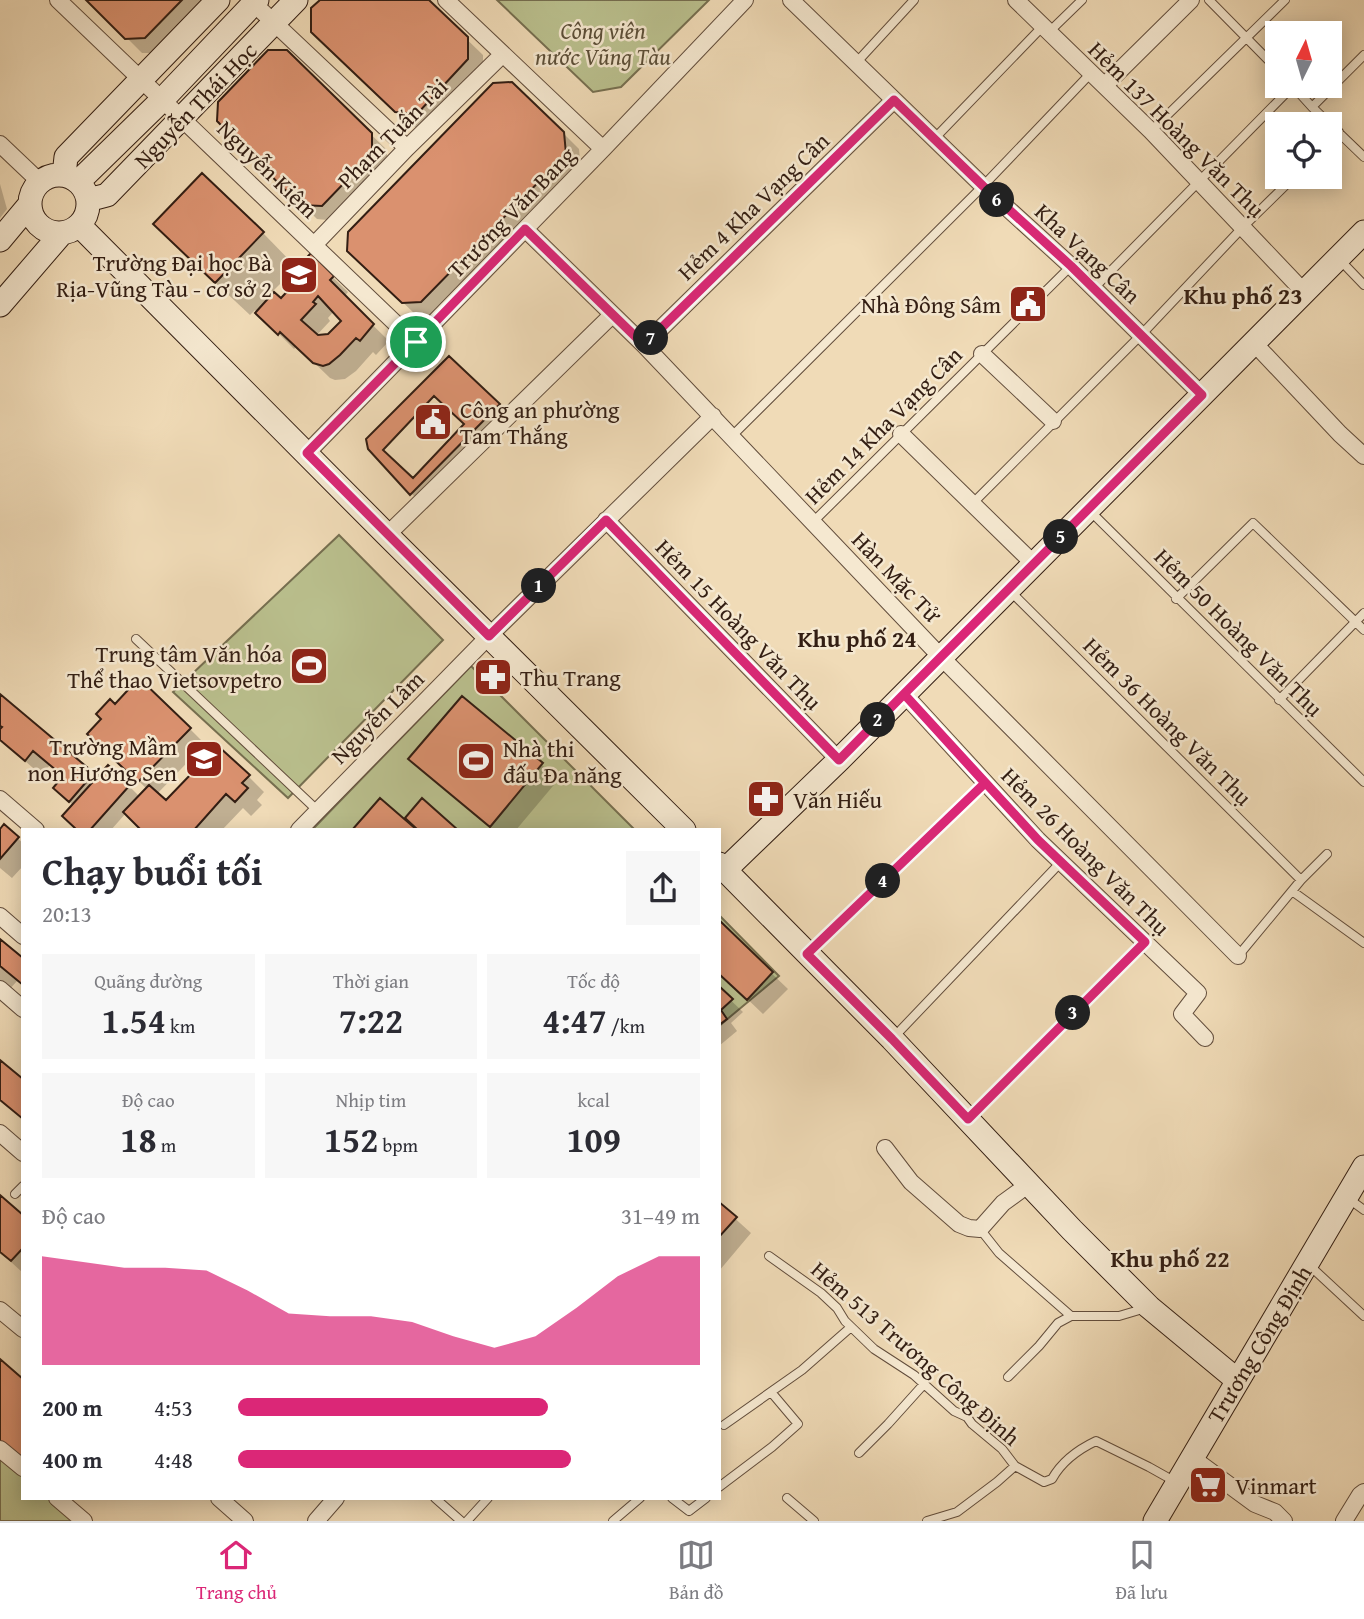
<!DOCTYPE html>
<html lang="vi">
<meta charset="utf-8">
<style>
body{margin:0;font-family:"Gentium Book Plus",serif;background:#f7f7f7;color:#2b2b33;height:100vh;display:flex;flex-direction:column;font-size:26px;white-space:nowrap}
*{box-sizing:border-box;margin:0}
p{font-size:23px;color:#7c7c81}
.icon{flex:none;width:38px;height:38px;fill:none;stroke:currentColor;stroke-width:2;stroke-linecap:round;stroke-linejoin:round}
.map{position:relative;flex:1;overflow:hidden}
.sheet{position:absolute;left:21px;top:828px;width:700px;height:672px;display:flex;flex-direction:column;background:#fff;border-radius:0px;box-shadow:0 4px 18px #0003}
.sheet>*{flex:none}
.needle{width:46px;rotate:5deg}
.controls{position:absolute;left:1265px;top:21px;display:grid;gap:14px}
.controls a{display:grid;place-items:center;width:77px;height:77px;border-radius:0px;background:#fff;box-shadow:0 4px 18px #0003;font-size:35px}
.pin{position:absolute;display:grid;place-items:center;width:60px;height:60px;color:#fff;margin:-30px;border:4px solid #fff;border-radius:50%;box-shadow:0 2px 7px #0007}
.km{position:absolute;width:35px;height:35px;margin:-18px;border-radius:50%;background:#222;color:#fff;font-size:19px;line-height:35px;text-align:center}
.round{display:grid;place-items:center;flex:none;width:74px;height:74px;border-radius:0px;background:#f7f7f7}
.head{display:flex;align-items:center;justify-content:space-between;height:119px;padding:0 21px}
h1{font-size:38px;font-weight:800;line-height:52px}
.figures{display:grid;grid-template-columns:repeat(3,1fr);gap:10px;height:119px;padding:7px 21px}
.figures div{display:grid;align-content:center;border-radius:0px;background:#f7f7f7;text-align:center}
.figures b{font-size:35px;font-weight:800}
.figures small{font-size:19px;font-weight:400}
.figures p{font-size:19px}
.chart{height:196px;padding:14px 21px}
.chart p{display:flex;justify-content:space-between}
.chart svg{width:100%;height:126px;margin-top:7px;fill:#db2777;opacity:.7}
ul{padding:0 21px;list-style:none;font-size:23px}
li{display:grid;grid-template-columns:112px 84px 1fr;align-items:center;height:52px}
li i{height:18px;border-radius:9px;background:#db2777}
.tabs{display:flex;justify-content:space-around;align-items:center;height:98px;border-top:2px solid #e1e1e2;background:#fff;font-size:19px;color:#7c7c81}
.tabs a{display:grid;justify-items:center;gap:4px}
.tabs .active{color:#db2777}
.map>svg:first-child{display:block}
.green{fill:#bac08e;stroke:#766f50;stroke-width:2}
.shadow{fill:#0003;fill-rule:evenodd}
.building{fill:#da916f;stroke:#331e13;stroke-width:2;fill-rule:evenodd}
.lines{fill:none;stroke-linecap:round;stroke-linejoin:round}
.lane-casing{stroke:#624d3c;stroke-width:10}
.street-casing{stroke:#624d3c;stroke-width:18}
.secondary-casing{stroke:#331e13;stroke-width:25}
.lane{stroke:#f5e8d0;stroke-width:8}
.street{stroke:#f5e8d0;stroke-width:16}
.secondary{stroke:#f5e8d0;stroke-width:23}
.route-casing{stroke:#fff;stroke-width:14}
.route{stroke:#db2777;stroke-width:9}
.labels{text-anchor:middle;dominant-baseline:central;stroke-width:5;stroke-linejoin:round;paint-order:stroke}
.park-label{font-size:23px;font-style:italic;fill:#5c4f38;stroke:#f5e8d0}
.street-label{font-size:23px;fill:#331e13;stroke:#f5e8d0}
.poi-label{font-size:23px;fill:#331e13;stroke:#f5e8d0;text-anchor:start}
.neighbourhood-label{font-size:24px;font-weight:bold;fill:#331e13;stroke:#f5e8d0}
</style>
<div class="map">
<svg width="1364" height="1521" viewBox="0 0 1364 1521">
<rect width="100%" height="100%" fill="#f0dbb7"/>
<filter id="stains"><feTurbulence type="fractalNoise" baseFrequency=".00286" numOctaves="4"/><feColorMatrix values="0 0 0 0 .2 0 0 0 0 .09 0 0 0 0 .02 0 0 0 .5 -.17"/></filter>
<radialGradient id="worn" r=".72"><stop offset=".6" stop-color="#630" stop-opacity="0"/><stop offset="1" stop-color="#630" stop-opacity=".3"/></radialGradient>
<path class="green" d="M497 0H709L621 87 593 92Z
M339 535 443 640 288 798 173 692Z
M471 666 634 829 312 830Z
M719 915 779 976 719 1026Z
M0 1454 23 1473V1498H52L79 1521H0Z"/>
<path class="shadow" d="M89 0H212L161 53H142Z
M323 0H426L483 55V75L433 128 413 127 329 47Z
M286 52 387 150V170L338 221 317 219 219 121Z
M563 133 579 149 581 170 437 317 419 318 349 250Z
M0 184 7 209 0 218Z
M263 233 298 269 311 256 348 292 344 297 389 341 376 355 373 352 356 371 345 379 335 380 330 378 297 346 294 349 255 310 250 315 189 258ZM291 273 299 282 281 300 272 292ZM334 311 344 321 329 336 315 337 330 321 328 318Z
M498 405 514 421 427 509 411 493Z
M0 696 97 779 129 786 140 797 147 789 105 749 115 706 190 729 205 744 157 794 166 803 248 776 264 792 257 800 262 805 251 816 243 808 222 830H143L126 813 111 830H78L74 806 55 788 64 777 50 765 41 775 0 739V731L3 728 0 726Z
M462 698 542 765 558 780 516 830H493L426 774Z
M4 827 23 843V866L12 878 0 868V831Z
M719 923 788 989 763 1014 719 972Z
M0 941 23 960V986L17 981 9 990 0 982Z
M719 989 743 1012 731 1023 737 1031 719 1046Z
M0 1198 23 1218V1275L21 1273 22 1272 0 1252Z
M719 1204 751 1233 719 1271Z"/>
<path class="building" d="M86 0H182L145 38 125 39Z
M320 0H429L468 37V59L417 114 395 112 311 32V8Z
M268 50H287L372 133V154L322 206 300 205 217 121 218 102Z
M512 82 564 132 566 154 421 302 402 303 347 251 348 232 493 83Z
M202 173 264 232 215 283 153 224Z
M311 253 334 276 330 280 374 324 360 341 356 338 340 355 329 364 323 366 313 363 280 332 278 335 255 313 274 292 281 298 297 281 290 275ZM318 296 341 321 328 334 318 335 301 320 316 304 313 302Z
M449 356 500 404 410 495 368 449 366 439Z
M434 396 464 424 413 478 383 450Z
M139 678 191 728 138 782 87 734 101 719 96 714 110 699 115 704Z
M0 694 94 773 69 802 53 788 63 776 33 751 25 761 0 740V729L2 727 0 726Z
M462 696 543 763 490 827 408 759Z
M218 746 250 775 242 783 248 788 235 802 226 794 194 830H141L123 812 149 785 166 800Z
M108 765 130 785 90 830H77L62 816Z
M380 798 417 830H352Z
M422 798 458 830H418L405 818Z
M4 824 19 837 0 859V829Z
M719 920 773 972 747 1000 719 974Z
M0 939 23 958V985L0 966Z
M719 986 733 999 721 1010 727 1019 719 1025Z
M0 1060 23 1079V1119L0 1100Z
M0 1195 23 1215V1248L11 1261 0 1252Z
M719 1202 737 1217 719 1237Z
M0 1359 23 1379V1460L0 1441Z"/>
<g class="lines">
<defs>
<path id="lane" d="M1209 0 1278 70
M1049 32 1082 0
M856 63 914 0
M1293 86 1312 107 1364 157
M1312 107 1364 55
M1151 131 1285 0
M934 139 1043 26
M1330 141 1339 132
M1339 259 1364 285
M1094 288 1293 86
M732 436 983 186 1092 72
M972 504 1141 335 1243 227 1294 177
M1090 511 1364 782
M812 523 1071 266
M1010 591 1301 880
M1176 599 1253 523 1364 630
M136 639 317 810
M1279 700 1364 613
M1292 891 1364 943
M810 952 985 783
M1238 956 1301 880 1327 854
M894 1037 1061 862
M969 1118 1145 942
M15 1194 23 1186
M1349 1199 1364 1210
M980 1229 999 1253 1071 1316H1119L1146 1308
M769 1256 821 1293 837 1308 845 1321 874 1349 914 1375 954 1411 967 1417 972 1424 1002 1449 1015 1466 1044 1482 1052 1479C1062 1461 1077 1450 1096 1441L1149 1467 1174 1481
M1309 1265 1364 1316
M1008 1377 1039 1346 1058 1323 1071 1316
M724 1425 802 1370 851 1327
M859 1453 888 1424 924 1384
M719 1487 772 1447 798 1424 771 1392
M435 1498 461 1521
M672 1498 689 1511 706 1498
M787 1498 814 1521
M467 1521 488 1498
M613 1521 640 1498
M927 1521 957 1512 997 1482 1015 1466"/>
<path id="street" d="M58 0 416 343
M250 0 407 148
M446 0 603 149
M791 0 983 186 1071 266 1202 395
M1016 0 1151 131 1304 292
M1105 85 1191 0
M0 144 40 182
M525 229 644 345 941 657 1238 956
M314 245 407 148 503 54
M1254 343 1340 434 1364 456
M644 345 894 100
M982 354 1053 421
M901 434 1034 564
M307 453 603 149 745 0
M606 520 839 760
M387 535 612 315
M904 694 1038 840 1198 993 1182 1014 1205 1038
M0 799 36 830
M299 830 489 636 713 416
M0 916 23 936
M0 989 23 1009
M0 1133 23 1153
M885 1148 911 1182 959 1224 969 1228 980 1229 1003 1203 1029 1184
M0 1310 23 1329
M0 1449 23 1468
M1191 1457 1255 1504 1275 1512 1284 1521
M57 1498 84 1521
M219 1498 245 1521
M316 1521 336 1498
M1344 1521 1360 1495 1364 1492"/>
<path id="secondary" d="M64 175 66 157 218 0
M30 204a29 29 0 1 1 58 0a29 29 0 1 1-58 0Z
M78 182 162 100 257 0
M88 200 107 195 296 0
M79 225 387 535 684 830
M0 240 30 204
M0 305 62 233
M719 864 892 1039 1072 1230 1149 1307 1237 1380
M725 870 839 760 1364 232
M1155 1521 1364 1167"/>
</defs>
<use href="#lane" class="lane-casing"/>
<use href="#street" class="street-casing"/>
<use href="#secondary" class="secondary-casing"/>
<use href="#lane" class="lane"/>
<use href="#street" class="street"/>
<use href="#secondary" class="secondary"/>
</g>
<g class="lines">
<defs>
<path id="route" d="M416 342 307 453 489 636 606 520 839 760 904 694 1038 840 1145 942 968 1119 892 1039 807 954 985 783 904 694 1202 395 1071 266 983 186 894 100 644 345 525 229 416 342"/>
</defs>
<use href="#route" class="route-casing"/>
<use href="#route" class="route"/>
</g>
<defs>
<symbol id="university-square" viewBox="-11 -11 22 22"><rect x="-9" y="-9" width="18" height="18" rx="4" fill="#8f2418" stroke="#f5e8d0"/><path d="M0-5L7-2L0 1L-7-2ZM-4 1L0 2.5L4 1V4Q0 6-4 4Z" fill="#fff"/></symbol>
<symbol id="civic-square" viewBox="-11 -11 22 22"><rect x="-9" y="-9" width="18" height="18" rx="4" fill="#8f2418" stroke="#f5e8d0"/><path d="M-.6-6.5H3V-4.5H.6V-3L4-1V1h2V6H-6V1h2V-1L-.6-3ZM-1.2 2.5V6h2.4V2.5Z" fill="#fff"/></symbol>
<symbol id="stadium-square" viewBox="-11 -11 22 22"><rect x="-9" y="-9" width="18" height="18" rx="4" fill="#8f2418" stroke="#f5e8d0"/><path d="M0-5a6.5 5 0 1 0 0 10a6.5 5 0 1 0 0-10ZM-3.5-1.8h7v3.6h-7Z" fill="#fff"/></symbol>
<symbol id="pharmacy-square" viewBox="-11 -11 22 22"><rect x="-9" y="-9" width="18" height="18" rx="4" fill="#8f2418" stroke="#f5e8d0"/><path d="M-2-6h4v4h4v4h-4v4h-4v-4h-4v-4h4Z" fill="#fff"/></symbol>
<symbol id="school-square" viewBox="-11 -11 22 22"><rect x="-9" y="-9" width="18" height="18" rx="4" fill="#8f2418" stroke="#f5e8d0"/><path d="M0-5L7-2L0 1L-7-2ZM-4 1L0 2.5L4 1V4Q0 6-4 4Z" fill="#fff"/></symbol>
<symbol id="supermarket-square" viewBox="-11 -11 22 22"><rect x="-9" y="-9" width="18" height="18" rx="4" fill="#8f2418" stroke="#f5e8d0"/><path d="M-6-5.5h2.5l.6 2H6L4.5 2H-2.5L-4.4-4H-6ZM-1.5 3.2a1.3 1.3 0 1 0 .1 0ZM3 3.2a1.3 1.3 0 1 0 .1 0Z" fill="#fff"/></symbol>
</defs>
<g fill-rule="evenodd">
<use href="#university-square" x="277" y="253" width="44" height="44"/>
<use href="#civic-square" x="1006" y="282" width="44" height="44"/>
<use href="#civic-square" x="411" y="400" width="44" height="44"/>
<use href="#stadium-square" x="287" y="644" width="44" height="44"/>
<use href="#pharmacy-square" x="471" y="655" width="44" height="44"/>
<use href="#school-square" x="182" y="737" width="44" height="44"/>
<use href="#stadium-square" x="454" y="739" width="44" height="44"/>
<use href="#pharmacy-square" x="744" y="777" width="44" height="44"/>
<use href="#supermarket-square" x="1186" y="1463" width="44" height="44"/>
</g>
<g class="labels">
<g class="park-label">
<text x="603" y="30">Công viên<tspan x="603" dy="26">nước Vũng Tàu</tspan></text>
</g>
<g class="street-label">
<text transform="translate(195 105) rotate(-46)">Nguyễn Thái Học</text>
<text transform="translate(1177 129) rotate(45)">Hẻm 137 Hoàng Văn Thụ</text>
<text transform="translate(392 133) rotate(-45)">Phạm Tuấn Tài</text>
<text transform="translate(268 169) rotate(44)">Nguyễn Kiệm</text>
<text transform="translate(753 206) rotate(-44)">Hẻm 4 Kha Vạng Cân</text>
<text transform="translate(511 212) rotate(-46)">Trương Văn Bang</text>
<text transform="translate(1088 253) rotate(43)">Kha Vạng Cân</text>
<text transform="translate(883 425) rotate(-45)">Hẻm 14 Kha Vạng Cân</text>
<text transform="translate(897 577) rotate(46)">Hàn Mặc Tử</text>
<text transform="translate(739 624) rotate(46)">Hẻm 15 Hoàng Văn Thụ</text>
<text transform="translate(1239 632) rotate(45)">Hẻm 50 Hoàng Văn Thụ</text>
<text transform="translate(377 717) rotate(-45)">Nguyễn Lâm</text>
<text transform="translate(1168 721) rotate(45)">Hẻm 36 Hoàng Văn Thụ</text>
<text transform="translate(1086 851) rotate(45)">Hẻm 26 Hoàng Văn Thụ</text>
<text transform="translate(1259 1344) rotate(-59)">Trương Công Định</text>
<text transform="translate(916 1353) rotate(41)">Hẻm 513 Trương Công Định</text>
</g>
<g class="poi-label">
<text x="272" y="262" text-anchor="end">Trường Đại học Bà<tspan x="272" dy="26">Rịa-Vũng Tàu - cơ sở 2</tspan></text>
<text x="1001" y="304" text-anchor="end">Nhà Đông Sâm</text>
<text x="460" y="409">Công an phường<tspan x="460" dy="26">Tam Thắng</tspan></text>
<text x="282" y="653" text-anchor="end">Trung tâm Văn hóa<tspan x="282" dy="26">Thể thao Vietsovpetro</tspan></text>
<text x="520" y="677">Thu Trang</text>
<text x="177" y="746" text-anchor="end">Trường Mầm<tspan x="177" dy="26">non Hương Sen</tspan></text>
<text x="503" y="748">Nhà thi<tspan x="503" dy="26">đấu Đa năng</tspan></text>
<text x="793" y="799">Văn Hiếu</text>
<text x="1235" y="1485">Vinmart</text>
</g>
<g class="neighbourhood-label">
<text x="1243" y="295">Khu phố 23</text>
<text x="857" y="638">Khu phố 24</text>
<text x="1170" y="1258">Khu phố 22</text>
</g>
</g>
<rect width="100%" height="100%" filter="url(#stains)"/>
<rect width="100%" height="100%" fill="url(#worn)"/>
</svg>
<div class="controls">
<a><svg class="needle" viewBox="-14 -14 28 28"><path d="M0-13l5 13h-10z" fill="#e53935"/><path d="M0 13l5-13h-10z" fill="#7c7c81"/></svg></a>
<a><svg class="icon" aria-label="locate" viewBox="0 0 24 24"><circle cx="12" cy="12" r="6"/><path d="M12 2v4M12 18v4M2 12h4M18 12h4"/></svg></a>
</div>
<div class="pin" style="left:416px;top:342px;background:#1e9e55"><svg class="icon" aria-label="arrive" viewBox="0 0 24 24"><path d="M6 21V4h12l-3 4 3 4H6"/></svg></div>
<b class="km" style="left:539px;top:586px">1</b>
<b class="km" style="left:878px;top:720px">2</b>
<b class="km" style="left:1073px;top:1013px">3</b>
<b class="km" style="left:883px;top:881px">4</b>
<b class="km" style="left:1061px;top:537px">5</b>
<b class="km" style="left:997px;top:200px">6</b>
<b class="km" style="left:651px;top:338px">7</b>
<section class="sheet">
<div class="head"><div><h1>Chạy buổi tối</h1><p>20:13</p></div><a class="round"><svg class="icon" aria-label="share" viewBox="0 0 24 24"><path d="M12 15V3M7 8l5-5 5 5M5 13v7h14v-7"/></svg></a></div>
<div class="figures">
<div><p>Quãng đường</p><b>1.54<small> km</small></b></div>
<div><p>Thời gian</p><b>7:22</b></div>
<div><p>Tốc độ</p><b>4:47<small> /km</small></b></div>
</div>
<div class="figures">
<div><p>Độ cao</p><b>18<small> m</small></b></div>
<div><p>Nhịp tim</p><b>152<small> bpm</small></b></div>
<div><p>kcal</p><b>109</b></div>
</div>
<div class="chart"><p><span>Độ cao</span>31–49 m</p>
<svg viewBox="0 0 160 44" preserveAspectRatio="none"><path d="M0 44V6L10 8L20 10L30 10L40 11L50 18L60 26L70 27L80 27L90 29L100 34L110 38L120 34L130 24L140 13L150 6L160 6V44z"/></svg>
</div>
<ul>
<li><b>200 m</b>4:53<i style="width:67%"></i></li>
<li><b>400 m</b>4:48<i style="width:72%"></i></li>
</ul>
</section>
</div>
<nav class="tabs">
<a class="active"><svg class="icon" aria-label="home" viewBox="0 0 24 24"><path d="M3 11l9-7 9 7M6 9v11h12V9"/></svg>Trang chủ</a>
<a><svg class="icon" aria-label="map" viewBox="0 0 24 24"><path d="M3 6l6-2 6 2 6-2v14l-6 2-6-2-6 2zM9 4v14M15 6v14"/></svg>Bản đồ</a>
<a><svg class="icon" aria-label="saved" viewBox="0 0 24 24"><path d="M7 4h10v16l-5-4-5 4z"/></svg>Đã lưu</a>
</nav>
